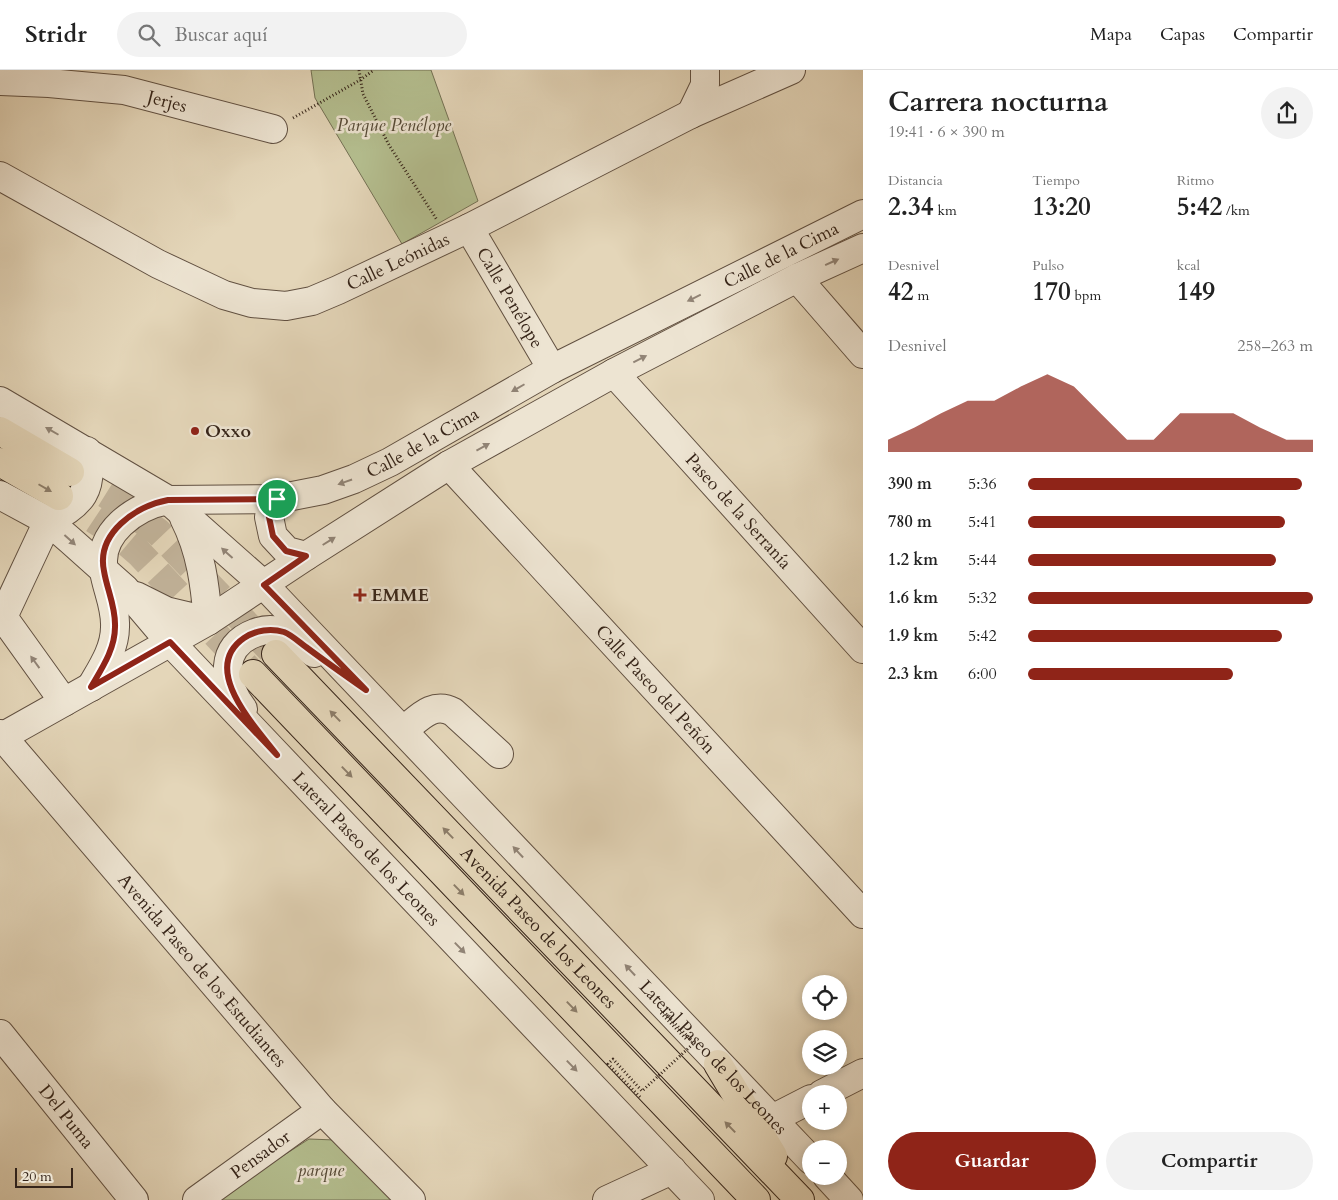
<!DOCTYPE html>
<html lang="es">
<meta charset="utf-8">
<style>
body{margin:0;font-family:Cardo,serif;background:#f2f2f2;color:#222;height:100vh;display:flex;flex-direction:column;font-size:19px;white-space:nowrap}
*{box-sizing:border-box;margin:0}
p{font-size:16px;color:#767676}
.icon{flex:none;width:28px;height:28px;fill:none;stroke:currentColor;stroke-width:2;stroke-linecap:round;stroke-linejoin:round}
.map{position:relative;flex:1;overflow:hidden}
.drawer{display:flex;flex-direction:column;background:#fff;width:475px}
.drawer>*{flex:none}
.tools{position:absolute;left:802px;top:905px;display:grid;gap:10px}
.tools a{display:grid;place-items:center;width:45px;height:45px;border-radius:50%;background:#fff;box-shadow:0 2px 8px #0003;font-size:25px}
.scale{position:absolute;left:15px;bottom:12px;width:58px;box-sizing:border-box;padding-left:5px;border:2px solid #352419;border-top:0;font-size:14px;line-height:18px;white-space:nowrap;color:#352419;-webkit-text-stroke:4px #ede4d2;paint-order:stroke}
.pin{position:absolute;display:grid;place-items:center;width:42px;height:42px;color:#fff;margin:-21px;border:2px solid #fff;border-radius:50%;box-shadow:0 1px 5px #0007}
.round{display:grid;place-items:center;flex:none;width:52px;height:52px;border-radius:26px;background:#f2f2f2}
.summary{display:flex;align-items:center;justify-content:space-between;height:85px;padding:0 25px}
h1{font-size:28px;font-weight:600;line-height:38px}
.stats{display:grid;grid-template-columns:repeat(3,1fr);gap:8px;height:85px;padding:5px 25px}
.stats div{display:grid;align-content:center}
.stats b{font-size:25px;font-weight:600}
.stats small{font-size:14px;font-weight:400}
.stats p{font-size:14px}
.chart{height:140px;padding:10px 25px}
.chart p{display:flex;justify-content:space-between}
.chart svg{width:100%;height:90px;margin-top:5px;fill:#8f2418;opacity:.7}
.action{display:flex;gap:10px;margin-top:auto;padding:10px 25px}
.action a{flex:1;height:58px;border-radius:30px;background:#8f2418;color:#fff;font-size:20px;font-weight:600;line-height:58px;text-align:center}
.action a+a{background:#f2f2f2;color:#222}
ul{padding:0 25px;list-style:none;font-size:16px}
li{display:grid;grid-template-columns:80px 60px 1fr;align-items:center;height:38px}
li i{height:12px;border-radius:6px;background:#8f2418}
header{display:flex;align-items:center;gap:30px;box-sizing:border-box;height:70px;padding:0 25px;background:#fff;border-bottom:1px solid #e0e0e0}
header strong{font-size:24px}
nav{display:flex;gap:28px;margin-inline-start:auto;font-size:18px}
.search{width:350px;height:45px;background:#f2f2f2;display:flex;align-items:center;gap:12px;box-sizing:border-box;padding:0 18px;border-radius:28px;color:#767676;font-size:19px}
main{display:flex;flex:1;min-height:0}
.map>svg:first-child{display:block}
.green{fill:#b4be8f;stroke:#747154}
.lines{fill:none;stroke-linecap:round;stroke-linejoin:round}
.major-tunnel{stroke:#c1b299;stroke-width:28;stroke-dasharray:28 14;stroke-linecap:butt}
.minor-casing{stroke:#615041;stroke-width:30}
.major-casing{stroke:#352419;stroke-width:30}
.path{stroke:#352419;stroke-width:3;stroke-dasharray:1 2.5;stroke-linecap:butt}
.minor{stroke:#ede4d2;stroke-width:28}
.major{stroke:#e4d6b9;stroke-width:28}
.path-bridge{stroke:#352419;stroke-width:3;stroke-dasharray:1 2.5;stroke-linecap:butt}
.oneway{fill:#918476}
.oneway2{fill:#8c7d69}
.route-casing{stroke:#fff;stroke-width:10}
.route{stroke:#8f2418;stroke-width:6}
.poi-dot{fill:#8f2418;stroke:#ede4d2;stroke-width:2}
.labels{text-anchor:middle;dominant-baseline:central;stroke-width:5;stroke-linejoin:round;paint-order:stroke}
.street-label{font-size:18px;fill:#352419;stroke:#ede4d2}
.park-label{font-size:18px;font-style:italic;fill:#554a36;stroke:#ede4d2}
.poi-label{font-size:18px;font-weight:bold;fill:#352419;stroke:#ede4d2;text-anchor:start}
</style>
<header>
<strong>Stridr</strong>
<div class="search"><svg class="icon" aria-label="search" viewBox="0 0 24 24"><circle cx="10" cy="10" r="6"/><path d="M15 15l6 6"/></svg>Buscar aquí</div>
<nav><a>Mapa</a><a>Capas</a><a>Compartir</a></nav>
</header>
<main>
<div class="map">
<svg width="863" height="1130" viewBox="0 0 863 1130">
<rect width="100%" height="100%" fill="#e4d6b9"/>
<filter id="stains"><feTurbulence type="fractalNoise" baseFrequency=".004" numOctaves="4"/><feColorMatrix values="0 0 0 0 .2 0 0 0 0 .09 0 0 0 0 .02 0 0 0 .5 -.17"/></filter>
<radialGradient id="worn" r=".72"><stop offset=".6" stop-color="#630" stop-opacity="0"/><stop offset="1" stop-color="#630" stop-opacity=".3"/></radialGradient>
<path class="green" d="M311 0H431L478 131 402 174 315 28Z
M309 1069 335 1070 391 1130H214Z"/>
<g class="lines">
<path class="major-tunnel" d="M70 402 115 430 158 462 271 580
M59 426 119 466 139 483 253 604"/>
<defs>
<g id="minor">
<path id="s1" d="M0 11 49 13 124 20 273 59"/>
<path d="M691 44 705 15V0"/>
<path id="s2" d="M0 106 158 194 224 225 252 233 286 236 312 231 338 220 469 158 691 44 791 0"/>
<path id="s3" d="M469 158 552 299"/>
<path d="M797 208 863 284"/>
<path id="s4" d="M614 303 863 579"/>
<path id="s5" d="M0 331 168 430 264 515 811 1090"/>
<path id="s6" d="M449 395 863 844"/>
<path id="s7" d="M0 425 48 451 70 470 125 519 170 572 700 1130"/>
<path d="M277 429 269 447 273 466 287 481 306 486"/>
<path d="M136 526 166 541 208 551C205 515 201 481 184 448"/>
<path id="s8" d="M91 617C102 598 115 579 115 557 116 537 107 520 104 501 96 463 136 436 168 430L277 429 323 420 354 409 390 392 552 299 863 144"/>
<path d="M64 632 3 547 48 451C82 435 94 419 87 381"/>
<path d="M243 639C223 613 219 576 255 563 265 559 275 559 285 563 295 566 305 577 314 583"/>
<path d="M404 660C419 648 433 631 453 642L499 684"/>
<path id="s9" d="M0 664 322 1040 411 1130"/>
<path d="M0 668 208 551 306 486 449 395 614 303 797 208 863 178"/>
<path id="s10" d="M0 964 134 1130"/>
<path d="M822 1024 863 1003"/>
<path d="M772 1049 811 1029"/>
<path d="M827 1106 849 1130"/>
<path id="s11" d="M197 1130 322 1040"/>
<path d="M607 1130 672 1100"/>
</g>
<g id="major">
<path d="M0 361 70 402"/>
<path d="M0 392 59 426"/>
<path id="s12" d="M276 584 800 1130"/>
<path d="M253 604 756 1130"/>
<path d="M718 994 773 1086"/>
</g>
</defs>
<use href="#minor" class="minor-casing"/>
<use href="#major" class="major-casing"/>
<path class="path" d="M359 0 363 24 389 75 437 150
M293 48 360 10 374 0"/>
<use href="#minor" class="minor"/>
<use href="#major" class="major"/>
<path class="path-bridge" d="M640 1027 608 994 613 989 642 1021 694 973 662 940 660 942 687 970"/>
</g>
<defs><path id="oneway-solid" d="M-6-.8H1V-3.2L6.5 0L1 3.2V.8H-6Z" transform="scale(1.25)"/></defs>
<g class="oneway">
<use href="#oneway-solid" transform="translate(832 192) rotate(-24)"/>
<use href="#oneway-solid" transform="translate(694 228) rotate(154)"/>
<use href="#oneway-solid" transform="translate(640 289) rotate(-27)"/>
<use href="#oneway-solid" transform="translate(518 318) rotate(150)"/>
<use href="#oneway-solid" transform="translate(52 361) rotate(-150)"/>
<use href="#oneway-solid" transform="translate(483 377) rotate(-29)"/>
<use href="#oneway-solid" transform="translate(345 412) rotate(161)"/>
<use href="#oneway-solid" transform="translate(70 470) rotate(42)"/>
<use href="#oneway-solid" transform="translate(329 471) rotate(-32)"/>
<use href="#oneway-solid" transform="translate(227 483) rotate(-138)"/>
<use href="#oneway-solid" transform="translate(35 592) rotate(-126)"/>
<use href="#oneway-solid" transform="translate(518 782) rotate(-133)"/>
<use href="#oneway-solid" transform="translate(460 878) rotate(46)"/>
<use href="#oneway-solid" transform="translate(630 900) rotate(-133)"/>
<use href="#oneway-solid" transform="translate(572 996) rotate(46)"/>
</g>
<g class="oneway2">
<use href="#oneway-solid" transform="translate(45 418) rotate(30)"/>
<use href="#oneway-solid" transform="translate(335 646) rotate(-134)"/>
<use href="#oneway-solid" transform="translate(347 702) rotate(46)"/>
<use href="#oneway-solid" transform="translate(448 763) rotate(-134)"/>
<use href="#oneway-solid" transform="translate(459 820) rotate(46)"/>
<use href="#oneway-solid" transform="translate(572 937) rotate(46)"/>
<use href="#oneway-solid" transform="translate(730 1057) rotate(-134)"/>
</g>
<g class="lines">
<defs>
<path id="route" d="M277 429 269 447 273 466 286 481 306 486 264 515 366 620C346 606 326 592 306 577 300 573 292 565 284 562 271 558 256 560 244 568 199 599 256 657 277 685L170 572 91 617C102 598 115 579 115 557 116 537 107 520 104 501 96 463 136 436 168 430Z"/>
</defs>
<use href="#route" class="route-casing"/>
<use href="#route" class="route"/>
</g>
<g class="poi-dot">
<circle cx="195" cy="361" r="5"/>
<path d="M357.5 517.5h5v5h5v5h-5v5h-5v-5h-5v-5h5z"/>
</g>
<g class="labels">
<g class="street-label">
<text stroke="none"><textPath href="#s1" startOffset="169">Jerjes</textPath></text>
<text stroke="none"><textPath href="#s8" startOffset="900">Calle de la Cima</textPath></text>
<text stroke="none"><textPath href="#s2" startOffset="438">Calle Leónidas</textPath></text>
<text stroke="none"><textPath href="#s3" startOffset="81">Calle Penélope</textPath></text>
<text stroke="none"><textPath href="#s8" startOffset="495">Calle de la Cima</textPath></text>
<text stroke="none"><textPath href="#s4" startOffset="186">Paseo de la Serranía</textPath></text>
<text stroke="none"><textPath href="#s6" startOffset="305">Calle Paseo del Peñón</textPath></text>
<text stroke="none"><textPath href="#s7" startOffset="512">Lateral Paseo de los Leones</textPath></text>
<text stroke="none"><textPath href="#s12" startOffset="379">Avenida Paseo de los Leones</textPath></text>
<text stroke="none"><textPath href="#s9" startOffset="311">Avenida Paseo de los Estudiantes</textPath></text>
<text stroke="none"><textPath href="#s5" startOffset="975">Lateral Paseo de los Leones</textPath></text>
<text stroke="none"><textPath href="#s10" startOffset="106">Del Puma</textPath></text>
<text stroke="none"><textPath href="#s11" startOffset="78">Pensador</textPath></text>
</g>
<g class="park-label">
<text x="394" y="55">Parque Penélope</text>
<text x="321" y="1100">parque</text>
</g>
<g class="poi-label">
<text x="205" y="361">Oxxo</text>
<text x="371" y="525">EMME</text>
</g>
</g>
<rect width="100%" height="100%" filter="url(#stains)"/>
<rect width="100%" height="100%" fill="url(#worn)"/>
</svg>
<div class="tools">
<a><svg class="icon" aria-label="locate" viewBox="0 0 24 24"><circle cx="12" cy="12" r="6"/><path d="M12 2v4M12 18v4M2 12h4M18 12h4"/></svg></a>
<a><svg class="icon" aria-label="layers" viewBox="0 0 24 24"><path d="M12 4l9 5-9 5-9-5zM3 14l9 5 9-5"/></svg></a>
<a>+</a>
<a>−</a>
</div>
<div class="scale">20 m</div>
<div class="pin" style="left:277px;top:429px;background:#1e9e55"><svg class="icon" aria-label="arrive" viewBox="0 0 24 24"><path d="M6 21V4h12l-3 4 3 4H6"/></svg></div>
</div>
<section class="drawer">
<div class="summary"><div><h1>Carrera nocturna</h1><p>19:41 · 6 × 390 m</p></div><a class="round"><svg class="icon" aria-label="share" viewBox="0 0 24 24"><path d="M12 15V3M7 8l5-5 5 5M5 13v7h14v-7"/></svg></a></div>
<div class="stats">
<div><p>Distancia</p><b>2.34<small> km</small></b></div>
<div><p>Tiempo</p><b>13:20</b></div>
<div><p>Ritmo</p><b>5:42<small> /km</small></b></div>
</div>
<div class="stats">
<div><p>Desnivel</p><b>42<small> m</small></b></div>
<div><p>Pulso</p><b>170<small> bpm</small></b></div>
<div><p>kcal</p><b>149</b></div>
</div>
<div class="chart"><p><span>Desnivel</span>258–263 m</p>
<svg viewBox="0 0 160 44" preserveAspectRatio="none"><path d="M0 44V38L10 32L20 25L30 19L40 19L50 12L60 6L70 12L80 25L90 38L100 38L110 25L120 25L130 25L140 32L150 38L160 38V44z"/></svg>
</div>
<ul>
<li><b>390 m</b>5:36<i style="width:96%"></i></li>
<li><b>780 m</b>5:41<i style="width:90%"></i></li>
<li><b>1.2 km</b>5:44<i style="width:87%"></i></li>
<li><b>1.6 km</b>5:32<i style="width:100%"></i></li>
<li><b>1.9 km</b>5:42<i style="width:89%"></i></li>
<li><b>2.3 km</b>6:00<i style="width:72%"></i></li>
</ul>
<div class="action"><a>Guardar</a><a>Compartir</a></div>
</section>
</main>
